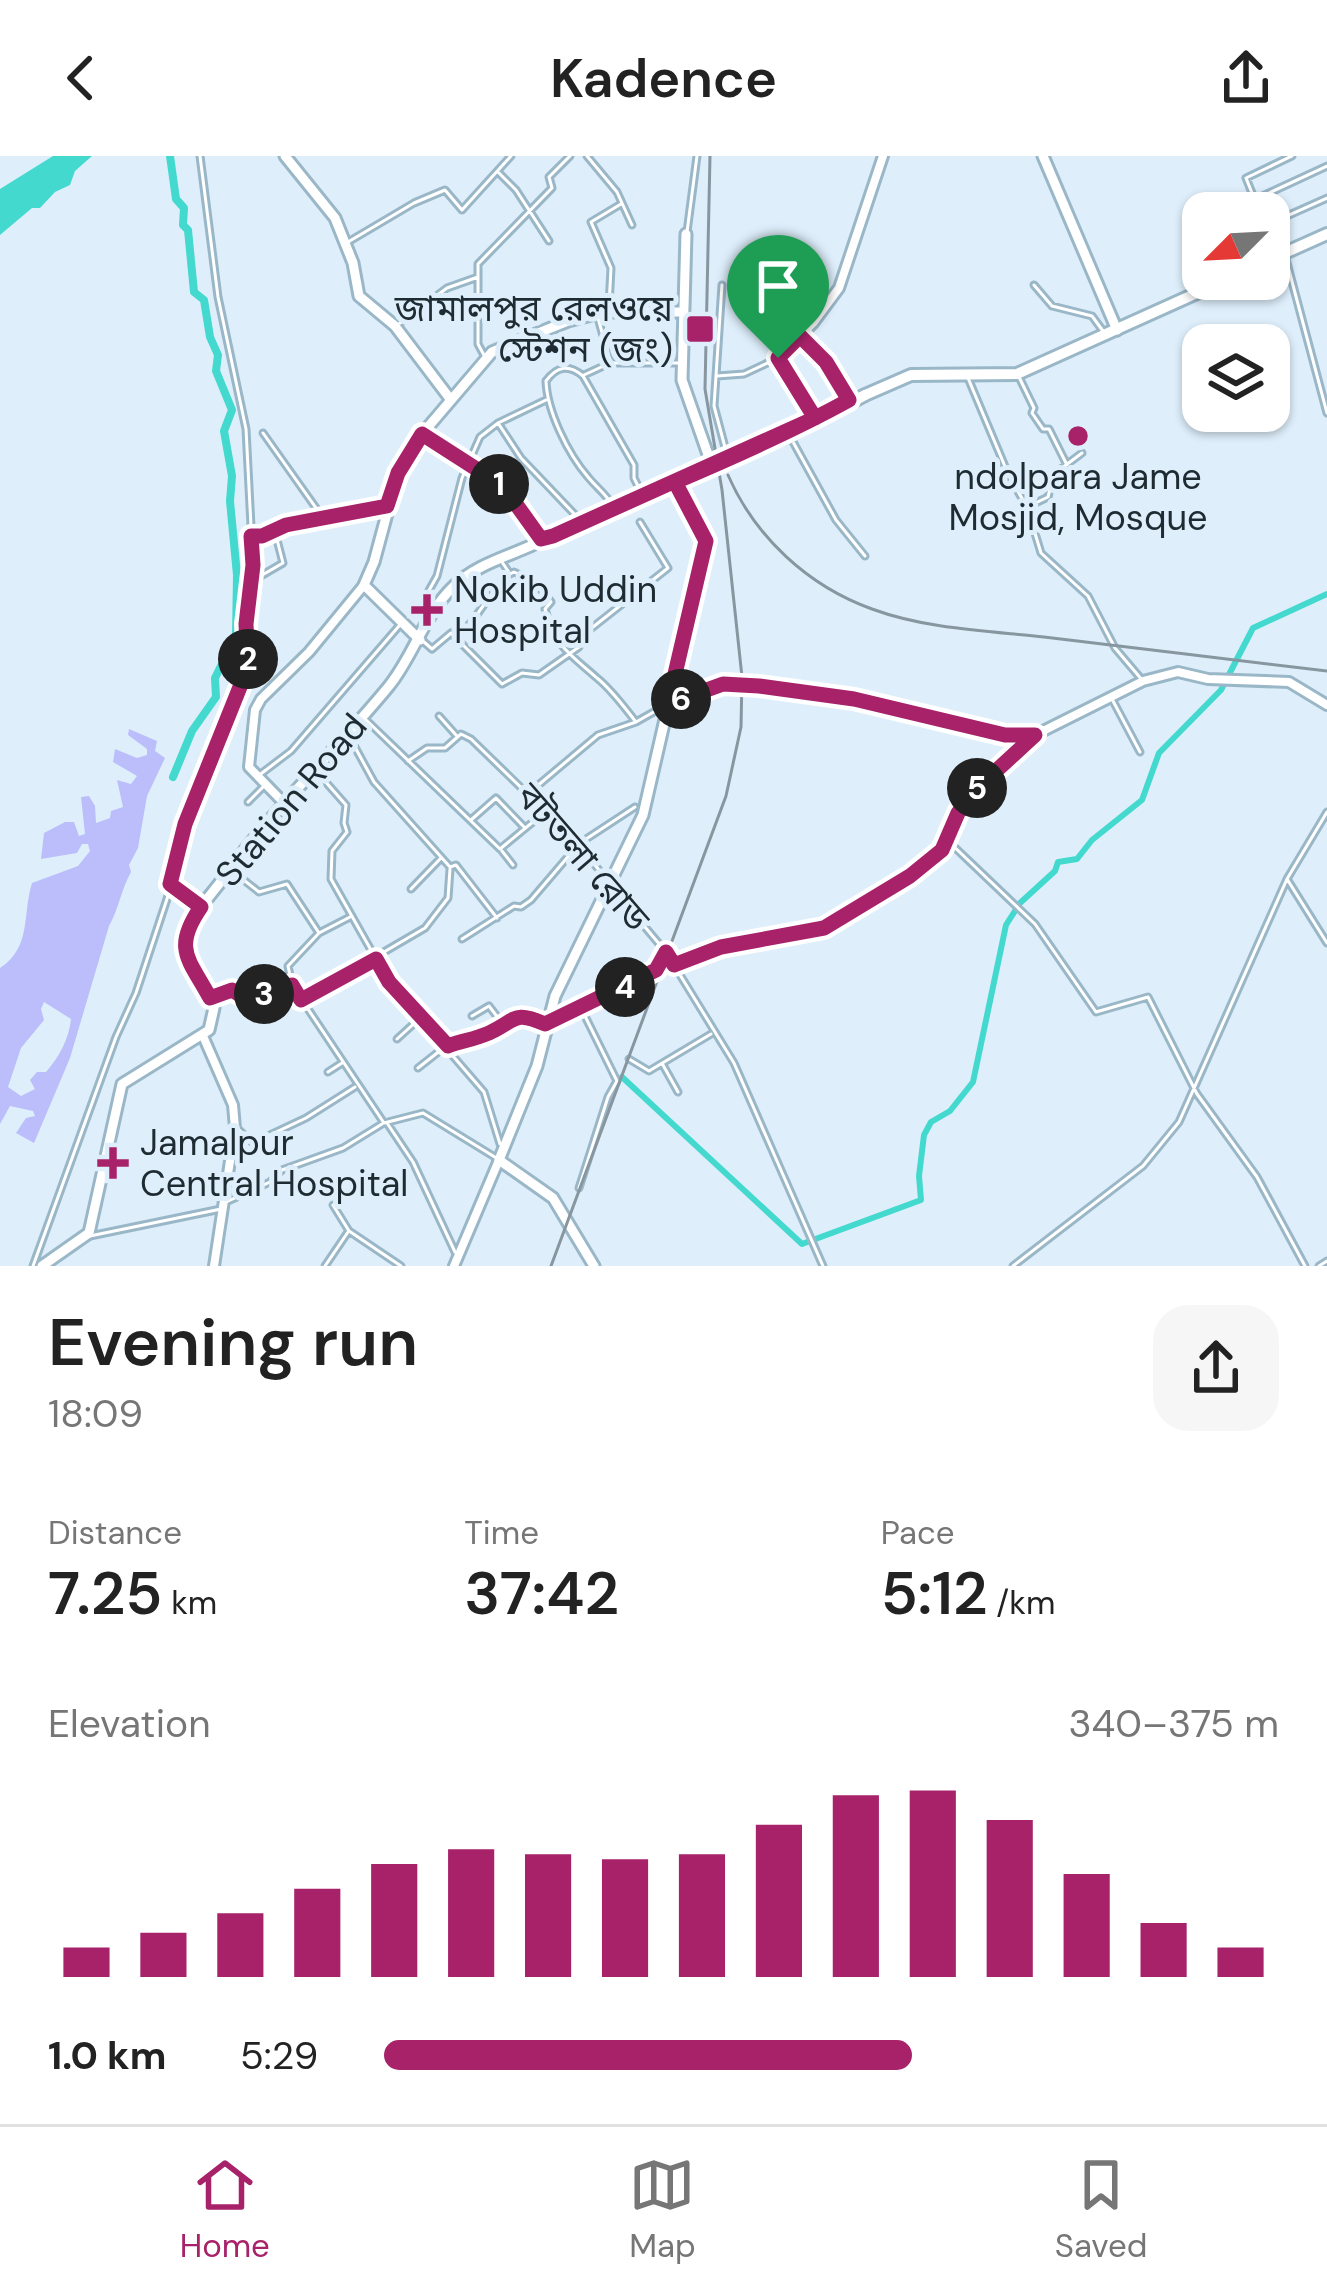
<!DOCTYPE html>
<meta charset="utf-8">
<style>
body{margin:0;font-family:"DM Sans","Noto Sans Bengali",sans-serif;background:#f6f6f6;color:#222;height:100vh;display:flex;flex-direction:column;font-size:45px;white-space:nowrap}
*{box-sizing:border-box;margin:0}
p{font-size:39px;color:#767676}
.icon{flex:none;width:66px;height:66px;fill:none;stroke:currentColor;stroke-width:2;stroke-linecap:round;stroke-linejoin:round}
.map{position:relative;height:1110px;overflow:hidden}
.sheet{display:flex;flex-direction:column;background:#fff;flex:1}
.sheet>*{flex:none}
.needle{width:78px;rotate:246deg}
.tools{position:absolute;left:1182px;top:36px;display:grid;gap:24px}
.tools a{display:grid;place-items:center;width:108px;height:108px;border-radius:24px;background:#fff;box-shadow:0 3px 9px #0004;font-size:60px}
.pin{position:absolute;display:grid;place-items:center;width:102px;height:102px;color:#fff;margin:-123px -51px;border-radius:50% 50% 50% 0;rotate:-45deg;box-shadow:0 0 12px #0007}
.pin .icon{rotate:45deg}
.km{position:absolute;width:60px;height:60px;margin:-30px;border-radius:50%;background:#222;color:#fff;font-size:33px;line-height:60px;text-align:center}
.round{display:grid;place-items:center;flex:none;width:126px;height:126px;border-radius:36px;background:#f6f6f6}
.headline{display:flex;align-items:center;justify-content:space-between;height:204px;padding:0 48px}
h1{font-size:66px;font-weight:600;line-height:90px}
.metrics{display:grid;grid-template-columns:repeat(3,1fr);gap:18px;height:204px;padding:12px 48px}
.metrics div{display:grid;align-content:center}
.metrics b{font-size:60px;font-weight:600}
.metrics small{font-size:33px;font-weight:400}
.metrics p{font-size:33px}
.chart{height:336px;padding:24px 48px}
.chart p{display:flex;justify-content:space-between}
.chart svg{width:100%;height:216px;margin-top:12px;stroke:#a8226a;stroke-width:6}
ul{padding:0 48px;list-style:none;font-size:39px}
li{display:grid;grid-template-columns:192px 144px 1fr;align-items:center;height:90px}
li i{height:30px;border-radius:15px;background:#a8226a}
header{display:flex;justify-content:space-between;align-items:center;height:156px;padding:0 48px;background:#fff;font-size:54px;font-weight:600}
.menu{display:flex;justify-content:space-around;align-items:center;height:168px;border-top:3px solid #e0e0e0;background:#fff;font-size:33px;color:#767676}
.menu a{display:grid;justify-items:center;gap:6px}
.menu .selected{color:#a8226a}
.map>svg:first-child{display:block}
.green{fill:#bbbefb;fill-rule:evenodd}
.water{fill:#44d9ce}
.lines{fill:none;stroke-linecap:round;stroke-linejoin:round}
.canal{stroke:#44d9ce;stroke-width:6}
.river{stroke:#44d9ce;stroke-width:8}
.street-casing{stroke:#9ab7c8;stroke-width:9}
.secondary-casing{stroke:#9ab7c8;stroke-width:14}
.primary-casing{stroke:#9ab7c8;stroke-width:15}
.highway-casing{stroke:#9ab7c8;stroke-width:16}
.street{stroke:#fff;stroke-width:3}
.secondary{stroke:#fff;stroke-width:8}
.primary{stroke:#fff;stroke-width:9}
.highway{stroke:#fff;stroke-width:10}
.rail{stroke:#8896a0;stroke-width:3}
.highway-bridge-casing{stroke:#9ab7c8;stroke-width:16;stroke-linecap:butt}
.highway-bridge{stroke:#fff;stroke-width:10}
.route-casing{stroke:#fff;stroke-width:24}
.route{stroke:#a8226a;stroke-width:15}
.poi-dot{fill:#a8226a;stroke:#deeffb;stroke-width:4.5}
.labels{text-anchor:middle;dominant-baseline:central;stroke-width:10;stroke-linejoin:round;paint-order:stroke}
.poi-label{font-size:36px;fill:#1f2b32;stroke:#deeffb;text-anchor:start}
.street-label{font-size:36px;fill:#1f2b32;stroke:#deeffb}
</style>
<header><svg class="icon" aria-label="back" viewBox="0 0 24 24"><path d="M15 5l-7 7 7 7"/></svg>Kadence<svg class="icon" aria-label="share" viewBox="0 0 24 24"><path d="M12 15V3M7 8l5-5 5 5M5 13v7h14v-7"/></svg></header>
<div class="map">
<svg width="1327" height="1110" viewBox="0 0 1327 1110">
<rect width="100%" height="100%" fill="#deeffb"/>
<path class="green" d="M129 573 157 585 155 595 165 602 147 640 138 692 129 709 131 716C121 734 119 752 109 770L70 902 34 987 16 977 26 962 35 960 33 955 10 950 0 968V812C32 791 22 759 32 727L78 710 90 695 88 688H82L77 697 41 703 44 677 65 666H74L79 680 85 678 81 641 89 640 95 650 96 667 110 662 111 655 123 651 117 624 131 628 137 620 113 606 115 593 137 602 147 599V593L128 579ZM44 846 71 863C69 883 59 901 46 916H37L30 924 35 933 21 940 8 931 21 892 44 864 41 853Z"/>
<path class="water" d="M53 0H92L75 15 70 29 55 36 40 52H32L0 79V33Z"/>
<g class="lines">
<path class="canal" d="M622 921 802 1088 921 1044 919 1020 924 979 931 966 950 955 973 926 1006 769 1020 747 1055 715 1058 706 1077 703 1092 684 1142 644 1159 597 1221 534 1253 472 1327 438"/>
<path class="river" d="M170 0 176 43 184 52 183 69 188 74 194 136 204 144 210 181 218 199 216 215 232 254 224 275 232 320 230 345 237 419 236 480 215 522 216 541 192 575 173 621"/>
<defs>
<path id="street" d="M587 0 617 36 632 69
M499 17 516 34 549 85
M1256 43 1327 10
M1260 57 1246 22 1292 0
M1269 68 1327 42
M687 76 697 0
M1269 76 1278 95
M348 86 414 47 445 34 462 54 511 0
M1286 103 1327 257
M722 129 714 250 726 295
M1034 129 1052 150 1092 160 1103 175
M609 150 611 112 591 66 621 48
M598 162 610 205
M400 167 447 132 478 121
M802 181 826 207 849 244
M485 201 478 188V108L552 32 549 21 570 0
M584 219 610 207H679
M717 220 744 218 776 203
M1019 221 1034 252 1032 257 1043 273H1049L1067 309
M968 222 1009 320 1027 351 1041 397 1088 440 1115 492 1143 525
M498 267 521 302 580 364
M263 277 321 359
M423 279 507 333 540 381
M792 284 836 364 865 400
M613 350C605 337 597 332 588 321 568 298 547 255 546 225 557 210 569 208 583 220L634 309V322L642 338
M1027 351 1048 341 1054 318 1082 297
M253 380 272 376
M502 406 510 418 514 416C529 423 542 432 551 446L545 453C556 492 569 497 597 522 612 534 624 551 636 566
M252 425 283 407 274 372 385 349
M428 454 427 438 437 420 462 322 480 281 498 267 546 244
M458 480C479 463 487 437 509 419
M424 486 432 493 451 477 502 528 522 517 539 519 579 491V482L668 412 640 366
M1112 543 1140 596
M439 560 456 579
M364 562 500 693 545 656
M350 582 374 626 450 711 456 709 497 762
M408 605 427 592H445L461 578 471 583 572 681 608 725
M316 615 346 649 344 667 347 676 332 695 331 723 389 826 484 936 500 988
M258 620 291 595 399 470
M530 636 598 579 636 566 666 549
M248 646 264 630
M471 664 496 642 524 671
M947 684 1035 768 1096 856 1148 841 1197 938 1257 1021 1305 1110
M580 687 635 651
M502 695 513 709
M231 714 259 736 287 728 319 777
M1287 723 1327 787
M170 728 200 749
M411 733 441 702
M613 733 666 796 734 907 823 1110
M462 783 514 750 521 751 531 744 578 689
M675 808 721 791 824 772 910 720 942 694 958 657 972 637 1035 580
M292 829 288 810 319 777 352 760
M213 841 232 834 247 843 292 829 384 967 423 957 498 1003
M305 842 425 772 448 742 450 713
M472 860 489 850 502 867
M552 865 655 814 666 798
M397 883 419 863
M629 903 649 915 711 878
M663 909 678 936
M418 912 446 890 490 877 516 860 532 861 543 868
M328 916 342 907
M387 967 413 1006 455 1096
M237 972 253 987 306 962 355 931
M579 1032 608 941 617 925 581 852
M226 1046 270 1026 282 1014 343 992 382 968
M333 1049 349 1075 401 1110
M90 1080 221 1053
M33 1110 116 881 136 837 167 743 185 668 213 606 248 511 246 468 253 409 246 273 218 141 200 0
M325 1110 348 1076
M1013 1110 1143 1010 1179 966 1287 723 1327 656
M1319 1110 1327 1105"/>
<path id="secondary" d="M815 262 778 202 813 167 839 132 883 0
M668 547 730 528 854 543 1005 579H1035L1143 525 1178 516 1208 523 1289 526 1327 549
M283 646 249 611 255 554 261 543 309 496 364 429
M203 880 233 949 235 972 214 1110
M454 1110 499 1004"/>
<path id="primary" d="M285 0 335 62 353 107 359 140 395 170 451 244
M1043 0 1117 174
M686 78 682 224 712 310
M420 484 364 429 374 406 398 317 411 291 492 196 568 165 603 156H681
M42 1110 89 1077 122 928 209 874 214 852C206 831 181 809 184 787 188 762 208 743 222 724 272 654 335 596 389 530 414 499 424 459 453 431 482 402 526 398 557 375
M594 1110 553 1042 499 1004 537 910 555 840 643 659 706 385 675 326"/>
<path id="highway" d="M1269 104 1327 78
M865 239 911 219 1017 218 1228 123"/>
</defs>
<use href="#street" class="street-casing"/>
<use href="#secondary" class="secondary-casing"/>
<use href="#primary" class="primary-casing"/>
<use href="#highway" class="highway-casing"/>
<use href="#street" class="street"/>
<use href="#secondary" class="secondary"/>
<use href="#primary" class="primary"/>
<use href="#highway" class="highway"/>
<path class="rail" d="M728 319C755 381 808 430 872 453 926 473 988 475 1044 481 1138 492 1233 504 1327 515
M551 1110 726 640 741 571 742 521 722 334 705 233 710 0"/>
<defs>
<path id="highway-bridge" d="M557 378 788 280 865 239"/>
</defs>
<use href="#highway-bridge" class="highway-bridge-casing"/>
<use href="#highway-bridge" class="highway-bridge"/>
</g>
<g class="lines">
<defs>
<path id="route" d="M778 202 815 262 553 380 541 383 503 330 422 278 398 317 387 350 286 369 262 380H251L253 409 246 468 248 511 185 668 170 728 201 751C172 793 189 803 210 842L232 834 247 843 292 829 301 844 376 803 389 826 448 890C461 885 476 883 489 877 517 864 513 854 545 868L656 814 666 796 674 809 721 791 824 772 910 720 942 694 958 657 972 637 1035 579H1005L854 543 759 530 723 528 668 548 706 385 675 326C734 301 793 275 849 244L826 206 800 180 778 202"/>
</defs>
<use href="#route" class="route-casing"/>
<use href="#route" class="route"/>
</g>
<g class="poi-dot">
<rect x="685" y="158" width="30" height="30" rx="6"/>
<circle cx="1078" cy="280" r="12"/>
<path d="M421 436h12v12h12v12h-12v12h-12v-12h-12v-12h12z"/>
<path d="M107 989h12v12h12v12h-12v12h-12v-12h-12v-12h12z"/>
</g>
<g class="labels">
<g class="poi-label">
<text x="673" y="152" text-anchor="end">জামালপুর রেলওয়ে<tspan x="673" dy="41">স্টেশন (জং)</tspan></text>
<text x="1078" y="320" text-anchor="middle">ndolpara Jame<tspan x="1078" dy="41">Mosjid, Mosque</tspan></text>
<text x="454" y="433">Nokib Uddin<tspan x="454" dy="41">Hospital</tspan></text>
<text x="140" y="986">Jamalpur<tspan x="140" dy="41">Central Hospital</tspan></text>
</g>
<g class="street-label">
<text transform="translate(291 644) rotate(-50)">Station Road</text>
<text transform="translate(583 701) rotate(49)">বটতলা রোড</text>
</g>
</g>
</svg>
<div class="tools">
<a><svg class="needle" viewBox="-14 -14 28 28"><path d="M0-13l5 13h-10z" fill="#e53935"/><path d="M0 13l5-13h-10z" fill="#767676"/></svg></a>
<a><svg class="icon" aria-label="layers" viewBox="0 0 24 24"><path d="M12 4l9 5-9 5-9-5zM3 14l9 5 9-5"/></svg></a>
</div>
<div class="pin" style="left:778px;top:202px;background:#1e9e55"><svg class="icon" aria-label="arrive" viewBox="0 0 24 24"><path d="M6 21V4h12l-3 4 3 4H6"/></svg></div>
<b class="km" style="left:499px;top:328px">1</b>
<b class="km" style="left:248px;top:503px">2</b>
<b class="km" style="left:264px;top:838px">3</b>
<b class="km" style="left:625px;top:831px">4</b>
<b class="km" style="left:977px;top:632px">5</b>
<b class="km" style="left:681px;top:543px">6</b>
</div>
<section class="sheet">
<div class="headline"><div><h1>Evening run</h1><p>18:09</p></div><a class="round"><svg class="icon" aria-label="share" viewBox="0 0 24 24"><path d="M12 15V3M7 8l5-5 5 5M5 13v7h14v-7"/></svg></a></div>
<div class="metrics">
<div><p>Distance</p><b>7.25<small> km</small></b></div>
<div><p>Time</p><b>37:42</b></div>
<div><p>Pace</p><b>5:12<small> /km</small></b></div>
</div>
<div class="chart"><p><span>Elevation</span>340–375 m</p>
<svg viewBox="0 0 160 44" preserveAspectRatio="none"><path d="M5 44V38M15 44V35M25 44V31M35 44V26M45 44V21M55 44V18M65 44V19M75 44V20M85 44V19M95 44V13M105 44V7M115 44V6M125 44V12M135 44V23M145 44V33M155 44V38"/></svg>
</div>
<ul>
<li><b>1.0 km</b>5:29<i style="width:59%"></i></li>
</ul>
</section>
<nav class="menu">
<a class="selected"><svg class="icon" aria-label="home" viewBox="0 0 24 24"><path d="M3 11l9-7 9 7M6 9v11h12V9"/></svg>Home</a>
<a><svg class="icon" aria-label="map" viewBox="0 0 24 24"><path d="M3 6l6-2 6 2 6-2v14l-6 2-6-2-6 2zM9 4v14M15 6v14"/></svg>Map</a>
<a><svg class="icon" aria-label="saved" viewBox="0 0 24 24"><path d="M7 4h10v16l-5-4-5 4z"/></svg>Saved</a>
</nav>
